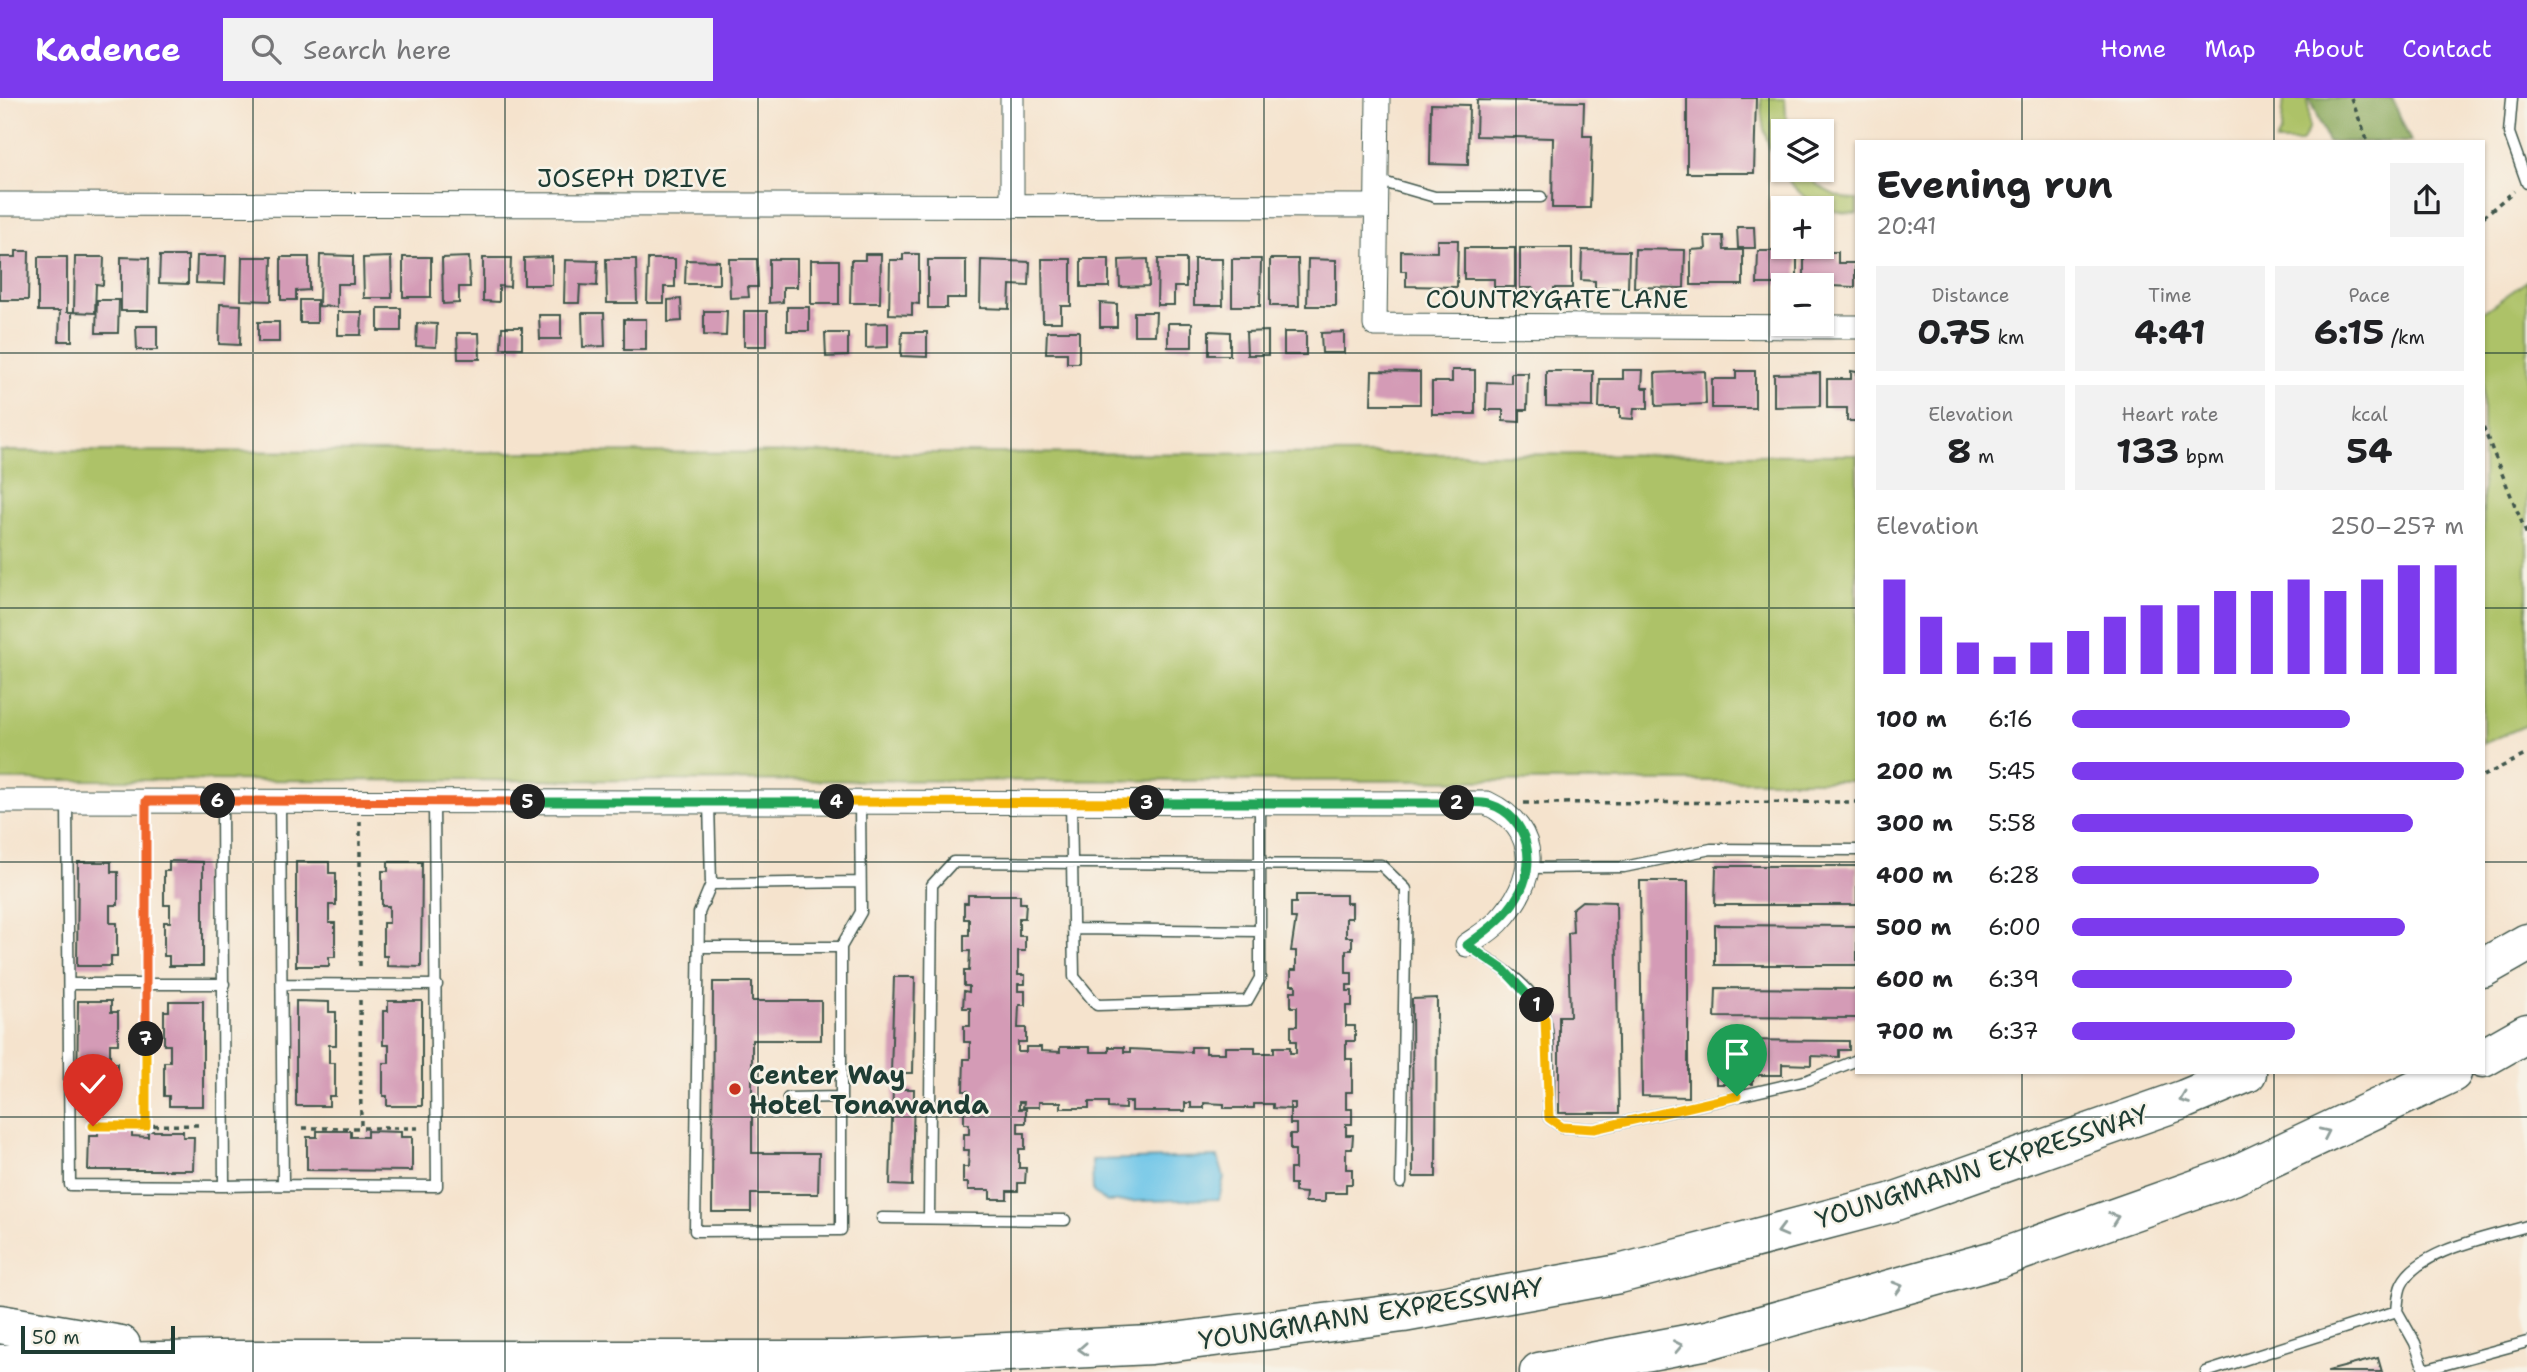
<!DOCTYPE html>
<meta charset="utf-8">
<style>
body{margin:0;font-family:"Shantell Sans",sans-serif;background:#f2f2f2;color:#202124;height:100vh;display:flex;flex-direction:column;font-size:26px;white-space:nowrap}
*{box-sizing:border-box;margin:0}
p{font-size:23px;color:#757577}
.icon{flex:none;width:38px;height:38px;fill:none;stroke:currentColor;stroke-width:2;stroke-linecap:round;stroke-linejoin:round}
.map{position:relative;flex:1;overflow:hidden}
.panel{position:absolute;left:1855px;top:42px;width:630px;height:934px;display:flex;flex-direction:column;background:#fff;border-radius:0px;box-shadow:0 2px 5px #0004}
.panel>*{flex:none}
.fabs{position:absolute;left:1771px;top:21px;display:grid;gap:14px}
.fabs a{display:grid;place-items:center;width:63px;height:63px;border-radius:0px;background:#fff;box-shadow:0 2px 5px #0004;font-size:35px}
.scale{position:absolute;left:21px;bottom:18px;width:154px;box-sizing:border-box;padding-left:7px;border:4px solid #1f3d34;border-top:0;font-size:19px;line-height:24px;white-space:nowrap;color:#1f3d34;-webkit-text-stroke:5px #f7f3e8;paint-order:stroke}
.pin{position:absolute;display:grid;place-items:center;width:60px;height:60px;color:#fff;margin:-72px -30px;border-radius:50% 50% 50% 0;rotate:-45deg;box-shadow:0 0 7px #0007}
.pin .icon{rotate:45deg}
.km{position:absolute;width:35px;height:35px;margin:-18px;border-radius:50%;background:#222;color:#fff;font-size:19px;line-height:35px;text-align:center}
.round{display:grid;place-items:center;flex:none;width:74px;height:74px;border-radius:0px;background:#f2f2f2}
.headline{display:flex;align-items:center;justify-content:space-between;height:119px;padding:0 21px}
h1{font-size:38px;font-weight:700;line-height:52px}
.metrics{display:grid;grid-template-columns:repeat(3,1fr);gap:10px;height:119px;padding:7px 21px}
.metrics div{display:grid;align-content:center;border-radius:0px;background:#f2f2f2;text-align:center}
.metrics b{font-size:35px;font-weight:700}
.metrics small{font-size:19px;font-weight:400}
.metrics p{font-size:19px}
.chart{height:196px;padding:14px 21px}
.chart p{display:flex;justify-content:space-between}
.chart svg{width:100%;height:126px;margin-top:7px;stroke:#7c3aed;stroke-width:6}
ul{padding:0 21px;list-style:none;font-size:23px}
li{display:grid;grid-template-columns:112px 84px 1fr;align-items:center;height:52px}
li i{height:18px;border-radius:9px;background:#7c3aed}
header{display:flex;align-items:center;gap:42px;box-sizing:border-box;height:98px;padding:0 35px;background:#7c3aed;color:#fff}
header strong{font-size:33px}
nav{display:flex;gap:38px;margin-inline-start:auto;font-size:24px}
.search{width:490px;height:63px;background:#f2f2f2;display:flex;align-items:center;gap:18px;box-sizing:border-box;padding:0 24px;border-radius:0px;color:#757577;font-size:26px}
.map>svg:first-child{display:block}
.green{fill:#adc267;stroke:#66804e;stroke-width:2}
.forest{fill:#8aa85c;stroke:#547248;stroke-width:2}
.water{fill:#6ac4e8;stroke:#44808e;stroke-width:2}
.building{fill:#d49bb6}
.lines{fill:none;stroke-linecap:round;stroke-linejoin:round}
.lane-casing{stroke:#3f564b;stroke-width:13}
.street-casing{stroke:#3f564b;stroke-width:25}
.highway-casing{stroke:#3f564b;stroke-width:41}
.path{stroke:#3f564b;stroke-width:3.5;stroke-dasharray:5 5;stroke-linecap:butt}
.lane{stroke:#fff;stroke-width:10}
.street{stroke:#fff;stroke-width:23}
.highway{stroke:#fff;stroke-width:38}
.oneway{stroke:#8f9e9a}
.split-1-casing{stroke:#fff;stroke-width:14}
.split-2-casing{stroke:#fff;stroke-width:14}
.split-3-casing{stroke:#fff;stroke-width:14}
.split-4-casing{stroke:#fff;stroke-width:14}
.split-5-casing{stroke:#fff;stroke-width:14}
.split-6-casing{stroke:#fff;stroke-width:14}
.split-7-casing{stroke:#fff;stroke-width:14}
.split-8-casing{stroke:#fff;stroke-width:14}
.split-1{stroke:#f5b400;stroke-width:9}
.split-2{stroke:#22a559;stroke-width:9}
.split-3{stroke:#22a559;stroke-width:9}
.split-4{stroke:#f5b400;stroke-width:9}
.split-5{stroke:#22a559;stroke-width:9}
.split-6{stroke:#f0652b;stroke-width:9}
.split-7{stroke:#f0652b;stroke-width:9}
.split-8{stroke:#f5b400;stroke-width:9}
.grid{fill:none;stroke:#1f3d34;stroke-width:2;stroke-opacity:0.55}
.poi-dot{fill:#c8321e;stroke:#f7f3e8;stroke-width:2.5}
.labels{text-anchor:middle;dominant-baseline:central;stroke-width:5;stroke-linejoin:round;paint-order:stroke}
.street-label{font-size:26px;fill:#1f3d34;stroke:#f7f3e8}
.poi-label{font-size:26px;font-weight:bold;fill:#1f3d34;stroke:#f7f3e8;text-anchor:start}
</style>
<header>
<strong>Kadence</strong>
<div class="search"><svg class="icon" aria-label="search" viewBox="0 0 24 24"><circle cx="10" cy="10" r="6"/><path d="M15 15l6 6"/></svg>Search here</div>
<nav><a>Home</a><a>Map</a><a>About</a><a>Contact</a></nav>
</header>
<div class="map">
<svg width="2527" height="1274" viewBox="0 0 2527 1274">
<rect width="100%" height="100%" fill="#f7f3e8"/>
<filter id="ink" filterUnits="userSpaceOnUse"><feTurbulence type="fractalNoise" baseFrequency=".0143" numOctaves="2"/><feDisplacementMap in="SourceGraphic" scale="14" xChannelSelector="R" yChannelSelector="G"/><feConvolveMatrix kernelMatrix="1 2 1 2 8 2 1 2 1" color-interpolation-filters="sRGB"/></filter>
<filter id="wash" filterUnits="userSpaceOnUse"><feTurbulence type="fractalNoise" baseFrequency=".00686" numOctaves="4" result="noise"/><feDisplacementMap in="SourceGraphic" scale="28" xChannelSelector="R" yChannelSelector="G"/><feGaussianBlur stdDeviation="1.57" result="paint"/><feColorMatrix in="noise" values="0 0 0 0 0 0 0 0 0 0 0 0 0 0 0 0 0 1.4 0 .05"/><feComposite in="paint" operator="in"/></filter>
<g filter="url(#wash)">
<rect width="100%" height="100%" fill="#f5e3cd"/>
<path class="green" d="M1761 0H1785L1787 33H1783V72H1802C1813 87 1838 102 1857 102V116C1796 116 1760 57 1761 0Z
M2284 0H2308L2309 30 2301 44H2276L2281 34Z
M2527 183V627L2483 646V214Z
M0 353 1857 357V683L0 682Z"/>
<path class="forest" d="M2309 0H2392L2411 44H2328Z"/>
<path class="water" d="M1218 1059 1224 1079 1219 1101 1107 1104 1093 1094 1092 1062Z"/>
<g id="blocks">
<path class="building" d="M1687 0H1756L1754 75H1687Z
M1477 2 1584 4 1583 38H1592L1590 110H1552L1553 40 1476 38Z
M1431 6 1469 7 1468 67 1430 66Z
M1737 129H1754L1755 150H1738Z
M1705 138H1723L1724 152H1743V187H1691V152L1706 151Z
M1437 142H1458L1457 189 1406 188V173H1401V153L1437 154Z
M1464 150H1515V189H1494V181H1464Z
M1520 150H1572V190H1554V195H1533V190H1520Z
M1635 151 1685 152 1684 190 1634 189Z
M1582 152 1629 153 1628 190H1595V183L1581 182Z
M16 153H29L28 202H0V159H16Z
M1758 153H1797V186H1757Z
M1804 154H1838V165H1855V189L1804 187Z
M865 156H881L880 205H850L851 162H865Z
M903 156H919V206L912 205V217L889 216 890 162H903Z
M320 157 353 158V186H337V209L319 208Z
M160 158H188V186L159 185Z
M197 158H226L225 186 196 185Z
M38 159H67V214H72V243H59L60 213H38Z
M75 159H104L103 187 96 186 95 215 74 214Z
M121 159 149 160 148 213H121Z
M242 159H272L271 203 241 202Z
M281 159H309V192L296 193V202H281Z
M391 159 392 200H364L363 160Z
M403 159H431V199H403Z
M469 159 470 189H459V205L443 206 442 160Z
M552 159V187H524V160Z
M483 160H511L510 189 499 188V204L483 203Z
M606 161H636L637 205H607Z
M648 161H675V189H664V205H647Z
M729 161H757L758 189H748L749 199 730 200Z
M769 161H797V189H783V204L769 205Z
M1042 161H1071V208H1061V224H1043Z
M1081 161H1109V189H1081Z
M1148 161 1149 188 1120 189 1119 162Z
M1158 161H1186V189H1174V207H1157Z
M1194 161H1222L1223 207H1194Z
M1232 161H1261L1260 208H1232Z
M1270 161H1298L1299 208H1270Z
M1308 161 1336 162V208H1307Z
M565 162 598 163 597 188 580 187 579 205H564Z
M686 162 719 163V186H685Z
M811 162H839V206H811Z
M928 162H966V200H947V210H928Z
M981 162 1030 164 1029 188 1010 187 1009 211 980 210Z
M681 201 682 223 668 224V202Z
M97 202H119L118 235H96Z
M300 202H317V225H300Z
M1100 205 1117 206V229H1100Z
M220 206 241 207 240 247 219 246Z
M787 209H809V233H787Z
M378 210H401V233H378Z
M704 213H727L726 238 704 237Z
M744 213H767V248H744Z
M338 214H362L361 237H338Z
M1134 214H1156L1155 237H1134Z
M582 215H604L605 248 583 249Z
M539 217H561V241H540Z
M624 221H646V252H624Z
M258 224H279V244H258Z
M417 225 437 226 436 249 416 248Z
M888 225V249L866 250V226Z
M1168 225H1192V249H1168Z
M136 228H157V252H137Z
M502 229H522V250H501Z
M1047 233H1079V265H1067V255H1046Z
M1209 233 1230 234V257H1209Z
M1268 233V257H1247L1246 234Z
M902 234H927V259L901 258Z
M1284 234H1306V257H1284Z
M1344 234V255H1322L1321 235Z
M457 235H479L480 261H458Z
M825 235H848V258L826 259Z
M1452 272H1475V316H1432V284H1452Z
M1623 272H1643L1642 290H1648V310H1634L1633 321 1620 320V310H1599L1600 281H1623Z
M1372 273 1420 274V306H1371Z
M1546 273H1593V309L1546 308Z
M1705 273 1706 306 1656 308 1655 275Z
M1736 273H1755V310H1712V281H1736Z
M1851 273 1857 274V323H1847V310H1827V281H1851Z
M1511 275H1528L1527 312H1520V324L1503 323V312H1486L1487 284 1511 285Z
M1820 275V308L1774 309V276Z
M169 763 203 764V868H169V858H164V824H170V807H164V773H169Z
M78 764H111V774H118V807H110V825H117V858H111V868H77Z
M296 764H329V775H336V807H329V825H335V859H329V868H296Z
M388 764H422L421 869 387 868V858H383V825H389V808H382V773H388Z
M1716 768H1857V807H1715Z
M1640 783H1688V999L1642 998Z
M968 797H1020V805H1026L1025 820H1019V838H1025V853H1018V877H1025V886H1018V893H1025V907H1019L1018 930H1026V944H1018V954H1026V949H1041V953L1060 954V949H1090V954H1109V949H1124V954H1130V951L1191 954V949H1206V955H1225V949H1255V955H1274V949H1290V955H1296V943H1291V928H1297V909H1291V893H1296V887H1291V872H1296V853H1291L1296 820H1291V805H1296V797H1346V805H1352V820H1346V839H1352V852H1346V875H1352V887H1347V893H1352V908H1346V928H1355V943H1346V961H1352V994H1346V1011H1352V1026H1346V1037H1353L1352 1051H1346V1071H1352V1086H1346V1095H1325V1104H1305L1306 1095 1295 1094V1086H1290V1071H1295V1052H1290V1036H1296V1026H1290V1011H1295V1005H1290V1011L1273 1010V1006H1254V1010H1224V1006L1204 1005V1010H1191V1005H1185V1013H1132V1004H1125V1011L1108 1010V1004H1089V1010H1061V1004H1039V1009H1023L1024 1004H1019V1011H1026V1025H1018V1035H1025V1051H1019V1070H1026L1025 1085H1018V1093H1007V1101H990V1092H968V1085H963V1069H968L969 1052H964V1036H969V1026H964V1011H968V993H963L964 961H970V944H964V928H970V910H963L964 893 969 894V888H964V873H969L970 853H964V837H969V821H964V805H968Z
M1582 803 1616 804 1619 1015H1559V918H1570L1568 835 1573 834 1572 811Z
M1715 827 1857 828V867H1715Z
M894 879H915L913 975H891Z
M713 884H752V903H821V942H752V1055H819L818 1096H751V1114H712Z
M1716 890 1857 891V920L1715 919Z
M1437 900 1436 1079H1413L1412 901Z
M78 903H111V914H118V946H110V965H117V998H111V1008H77Z
M169 903H203V1008H169V998H164V964H170V947H164V913H169Z
M296 903 329 904V914H336V947H329V965H335V998H329V1008H296Z
M388 903H422V1008H387V998H383V965H389V947H383V913H388Z
M1716 942 1849 943V952H1839V959L1811 958V967L1782 966V977H1753V986H1716Z
M893 991H914L912 1088 890 1087Z
M98 1033H132V1038L148 1039V1033H183V1039H194L193 1072H88L89 1038H98Z
M317 1033H351V1039H367V1033L401 1034V1039H412V1073L307 1072V1039H317Z
M2378 1260 2382 1274H2328V1273Z"/>
</g>
</g>
<g filter="url(#ink)">
<use href="#blocks" fill-opacity="0" stroke="#3f564b" stroke-width="2"/>
<g class="lines">
<defs>
<path id="lane" d="M2512 0 2509 35 2527 85
M1376 82 1435 99H1541
M67 703 70 1087 224 1088 222 703
M280 704 283 1087 437 1088 434 704
M709 704 711 786 699 815 695 1133 841 1132V849L861 814 860 704
M1071 704 1074 879 1097 907 1247 903 1260 880V705
M1529 770 1624 769 1711 751 1857 752
M711 786 860 784
M1073 831 1260 833
M1467 847C1494 865 1536 888 1545 921 1551 940 1548 997 1549 1020L1562 1029 1594 1031 1808 982 1857 962
M699 849H841
M69 886H224
M282 886 437 887
M788 1000 841 999
M224 1088 283 1087
M929 1118 932 787 953 764 1381 767 1406 791 1401 1085
M882 1120 1065 1122
M2397 1213 2415 1245 2425 1274
M2424 1272 2527 1244
M2206 1274 2397 1213C2398 1205 2398 1193 2402 1186 2419 1151 2492 1139 2527 1128"/>
<path id="street" d="M1378 0 1375 227 1857 229
M0 106 1375 108
M1012 108V0
M0 703 1487 705C1544 732 1536 784 1498 824 1489 833 1477 840 1467 847"/>
<path id="highway" d="M2483 870 2527 845
M2483 960 2527 935
M0 1226 121 1247
M0 1266 216 1262H846L1151 1247 1403 1215 1619 1176 1890 1105 2185 1001 2247 975
M1539 1274 1708 1242 1998 1161 2233 1078 2452 975"/>
</defs>
<use href="#lane" class="lane-casing"/>
<use href="#street" class="street-casing"/>
<use href="#highway" class="highway-casing"/>
<path class="path" d="M2351 0 2368 44
M2483 119 2514 93
M2483 329 2527 437
M2483 678 2527 656
M1524 705 1857 704
M146 723V873
M360 723V873
M146 901V1028
M360 902 361 1030
M93 1028 203 1027
M303 1030H418"/>
<use href="#lane" class="lane"/>
<use href="#street" class="street"/>
<use href="#highway" class="highway"/>
</g>
<defs><path id="oneway-chevron" d="M-2-3.5L2.5 0L-2 3.5" fill="none" stroke-width="1.6" stroke-linecap="round" stroke-linejoin="round" transform="scale(1.75)"/></defs>
<g class="oneway">
<use href="#oneway-chevron" transform="translate(2184 1001) rotate(159)"/>
<use href="#oneway-chevron" transform="translate(2325 1035) rotate(-25)"/>
<use href="#oneway-chevron" transform="translate(2114 1120) rotate(-19)"/>
<use href="#oneway-chevron" transform="translate(1782 1133) rotate(165)"/>
<use href="#oneway-chevron" transform="translate(1898 1189) rotate(-16)"/>
<use href="#oneway-chevron" transform="translate(1678 1248) rotate(-11)"/>
<use href="#oneway-chevron" transform="translate(1083 1251) rotate(177)"/>
</g>
</g>
<g class="lines" filter="url(#ink)">
<defs>
<path id="split-1" d="M1537 907 1545 921 1549 1020 1562 1029 1594 1031 1737 998"/>
<path id="split-2" d="M1457 705C1466 705 1479 703 1489 706 1529 718 1538 767 1517 799 1505 820 1486 833 1467 847L1504 872 1537 907"/>
<path id="split-3" d="M1147 705H1457"/>
<path id="split-4" d="M837 704 1147 705"/>
<path id="split-5" d="M528 704H837"/>
<path id="split-6" d="M218 703 528 704"/>
<path id="split-7" d="M146 941V703H218"/>
<path id="split-8" d="M93 1028H146V941"/>
</defs>
<use href="#split-1" class="split-1-casing"/>
<use href="#split-2" class="split-2-casing"/>
<use href="#split-3" class="split-3-casing"/>
<use href="#split-4" class="split-4-casing"/>
<use href="#split-5" class="split-5-casing"/>
<use href="#split-6" class="split-6-casing"/>
<use href="#split-7" class="split-7-casing"/>
<use href="#split-8" class="split-8-casing"/>
<use href="#split-1" class="split-1"/>
<use href="#split-2" class="split-2"/>
<use href="#split-3" class="split-3"/>
<use href="#split-4" class="split-4"/>
<use href="#split-5" class="split-5"/>
<use href="#split-6" class="split-6"/>
<use href="#split-7" class="split-7"/>
<use href="#split-8" class="split-8"/>
</g>
<path class="grid" d="M253 0V1274M505 0V1274M758 0V1274M1011 0V1274M1264 0V1274M1516 0V1274M1769 0V1274M2022 0V44M2274 0V44M0 255H1857M2483 255H2527M0 510H1857M2483 510H2527M0 764H1857M2483 764H2527M2022 975V1274M2274 975V1274M0 1019H2527"/>
<circle class="poi-dot" cx="735" cy="991" r="7"/>
<g class="labels">
<g class="street-label">
<text x="632" y="79">JOSEPH DRIVE</text>
<text x="1557" y="200">COUNTRYGATE LANE</text>
<text transform="translate(1982 1068) rotate(-18)">YOUNGMANN EXPRESSWAY</text>
<text transform="translate(1371 1215) rotate(-9)">YOUNGMANN EXPRESSWAY</text>
</g>
<g class="poi-label">
<text x="749" y="976">Center Way<tspan x="749" dy="30">Hotel Tonawanda</tspan></text>
</g>
</g>
</svg>
<div class="fabs">
<a><svg class="icon" aria-label="layers" viewBox="0 0 24 24"><path d="M12 4l9 5-9 5-9-5zM3 14l9 5 9-5"/></svg></a>
<a>+</a>
<a>−</a>
</div>
<div class="scale">50 m</div>
<div class="pin" style="left:1737px;top:998px;background:#1e9e55"><svg class="icon" aria-label="arrive" viewBox="0 0 24 24"><path d="M6 21V4h12l-3 4 3 4H6"/></svg></div>
<div class="pin" style="left:93px;top:1028px;background:#d93025"><svg class="icon" aria-label="check" viewBox="0 0 24 24"><path d="M5 12l5 5 9-10"/></svg></div>
<b class="km" style="left:1537px;top:907px">1</b>
<b class="km" style="left:1457px;top:705px">2</b>
<b class="km" style="left:1147px;top:705px">3</b>
<b class="km" style="left:837px;top:704px">4</b>
<b class="km" style="left:528px;top:704px">5</b>
<b class="km" style="left:218px;top:703px">6</b>
<b class="km" style="left:146px;top:941px">7</b>
<section class="panel">
<div class="headline"><div><h1>Evening run</h1><p>20:41</p></div><a class="round"><svg class="icon" aria-label="share" viewBox="0 0 24 24"><path d="M12 15V3M7 8l5-5 5 5M5 13v7h14v-7"/></svg></a></div>
<div class="metrics">
<div><p>Distance</p><b>0.75<small> km</small></b></div>
<div><p>Time</p><b>4:41</b></div>
<div><p>Pace</p><b>6:15<small> /km</small></b></div>
</div>
<div class="metrics">
<div><p>Elevation</p><b>8<small> m</small></b></div>
<div><p>Heart rate</p><b>133<small> bpm</small></b></div>
<div><p>kcal</p><b>54</b></div>
</div>
<div class="chart"><p><span>Elevation</span>250–257 m</p>
<svg viewBox="0 0 160 44" preserveAspectRatio="none"><path d="M5 44V11M15 44V24M25 44V33M35 44V38M45 44V33M55 44V29M65 44V24M75 44V20M85 44V20M95 44V15M105 44V15M115 44V11M125 44V15M135 44V11M145 44V6M155 44V6"/></svg>
</div>
<ul>
<li><b>100 m</b>6:16<i style="width:71%"></i></li>
<li><b>200 m</b>5:45<i style="width:100%"></i></li>
<li><b>300 m</b>5:58<i style="width:87%"></i></li>
<li><b>400 m</b>6:28<i style="width:63%"></i></li>
<li><b>500 m</b>6:00<i style="width:85%"></i></li>
<li><b>600 m</b>6:39<i style="width:56%"></i></li>
<li><b>700 m</b>6:37<i style="width:57%"></i></li>
</ul>
</section>
</div>
